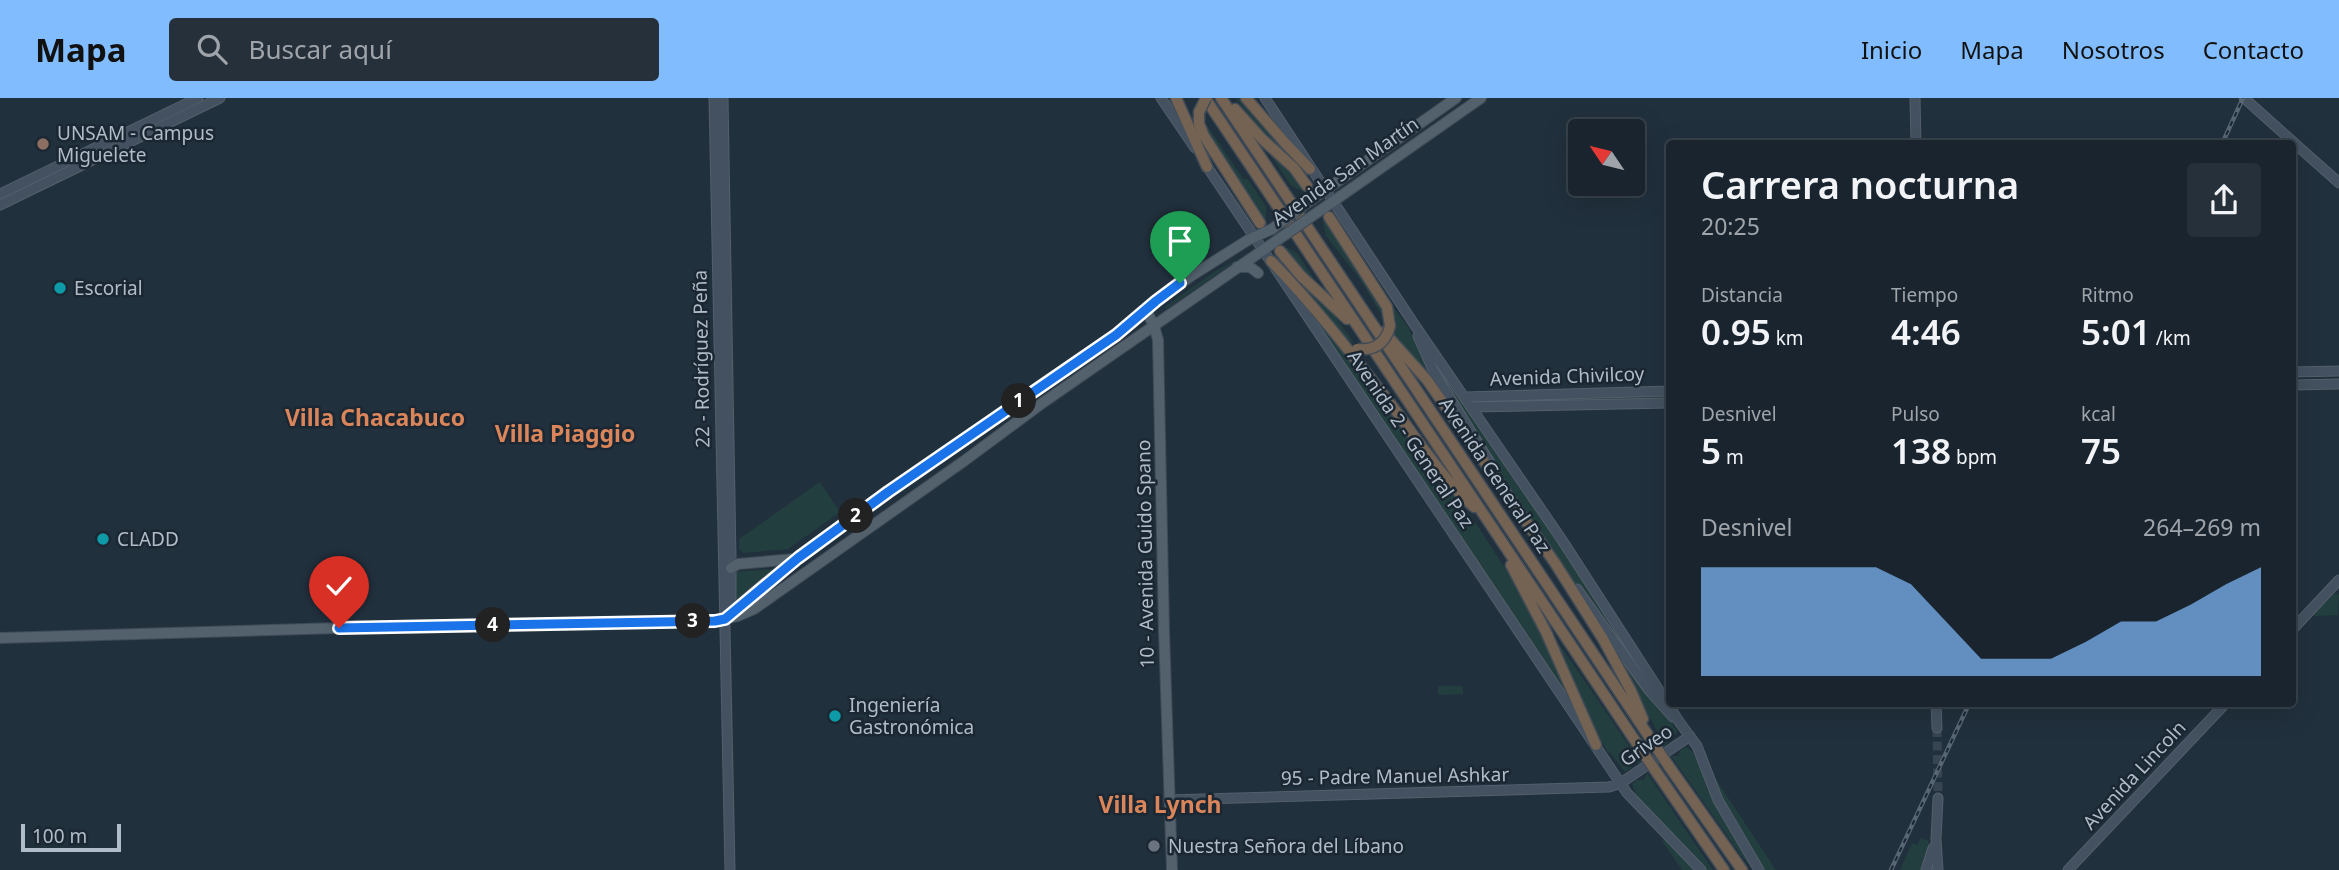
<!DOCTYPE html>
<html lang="es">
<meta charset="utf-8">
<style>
body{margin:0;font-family:"Noto Sans",sans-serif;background:#26303a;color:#f1f3f6;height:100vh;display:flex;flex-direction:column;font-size:26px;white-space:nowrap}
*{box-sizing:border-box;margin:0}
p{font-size:23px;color:#9fa4aa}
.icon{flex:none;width:38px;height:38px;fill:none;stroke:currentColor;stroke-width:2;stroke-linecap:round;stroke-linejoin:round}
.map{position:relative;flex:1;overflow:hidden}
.panel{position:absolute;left:1666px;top:42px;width:630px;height:567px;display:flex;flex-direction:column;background:#19242e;border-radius:7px;box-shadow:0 7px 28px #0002,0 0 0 2px #37414a}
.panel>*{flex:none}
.needle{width:46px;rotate:305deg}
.buttons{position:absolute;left:1568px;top:21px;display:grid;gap:14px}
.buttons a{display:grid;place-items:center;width:77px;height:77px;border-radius:7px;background:#19242e;box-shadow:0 7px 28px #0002,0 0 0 2px #37414a;font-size:35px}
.scale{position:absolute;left:21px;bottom:18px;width:100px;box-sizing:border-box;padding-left:7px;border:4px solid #b1bcc9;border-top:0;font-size:19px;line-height:24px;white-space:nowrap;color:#b1bcc9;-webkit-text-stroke:5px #1b2732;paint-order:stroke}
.pin{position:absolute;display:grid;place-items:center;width:60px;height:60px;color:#fff;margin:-72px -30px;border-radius:50% 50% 50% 0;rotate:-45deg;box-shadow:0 0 7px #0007}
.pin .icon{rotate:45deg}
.km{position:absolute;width:35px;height:35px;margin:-18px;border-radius:50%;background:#222;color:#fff;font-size:19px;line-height:35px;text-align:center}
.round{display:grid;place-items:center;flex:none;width:74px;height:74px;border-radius:7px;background:#26303a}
.headline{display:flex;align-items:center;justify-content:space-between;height:119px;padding:0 35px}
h1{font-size:38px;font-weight:600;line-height:52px}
.metrics{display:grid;grid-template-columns:repeat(3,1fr);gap:10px;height:119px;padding:7px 35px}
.metrics div{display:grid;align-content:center}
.metrics b{font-size:35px;font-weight:600}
.metrics small{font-size:19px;font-weight:400}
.metrics p{font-size:19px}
.chart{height:196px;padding:14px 35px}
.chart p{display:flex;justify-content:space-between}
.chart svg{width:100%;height:126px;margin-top:7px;fill:#81bdfe;opacity:.7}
header{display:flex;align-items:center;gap:42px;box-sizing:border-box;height:98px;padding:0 35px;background:#81bdfe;color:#111}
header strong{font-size:33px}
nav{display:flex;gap:38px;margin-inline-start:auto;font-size:24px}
.search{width:490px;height:63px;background:#26303a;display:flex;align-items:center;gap:18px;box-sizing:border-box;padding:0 24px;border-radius:7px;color:#9fa4aa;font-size:26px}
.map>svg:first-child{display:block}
.green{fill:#233e3e}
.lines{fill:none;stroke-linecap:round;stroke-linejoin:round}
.secondary-tunnel{stroke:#374552;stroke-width:9;stroke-dasharray:9 4.5;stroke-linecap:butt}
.secondary-casing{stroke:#545f6b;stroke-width:11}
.primary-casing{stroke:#3f4b56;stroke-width:12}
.highway-casing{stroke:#414c58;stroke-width:13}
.secondary{stroke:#435160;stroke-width:9}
.primary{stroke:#53616d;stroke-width:10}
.highway{stroke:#746352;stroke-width:10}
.rail-casing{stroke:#576674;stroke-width:4.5}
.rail{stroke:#1b2732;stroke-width:2;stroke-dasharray:5;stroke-linecap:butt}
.primary-bridge-casing{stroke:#3f4b56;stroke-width:12;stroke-linecap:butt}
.highway-bridge-casing{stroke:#414c58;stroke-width:13;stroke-linecap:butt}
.primary-bridge{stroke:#53616d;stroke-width:10}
.highway-bridge{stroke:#746352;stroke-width:10}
.route-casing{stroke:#fff;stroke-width:14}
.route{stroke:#1a73e8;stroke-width:9}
.education-dot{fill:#8d6e63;stroke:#1b2732;stroke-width:2.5}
.culture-dot{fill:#0f9aa8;stroke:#1b2732;stroke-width:2.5}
.worship-dot{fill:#6b7280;stroke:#1b2732;stroke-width:2.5}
.labels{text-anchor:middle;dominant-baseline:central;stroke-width:5;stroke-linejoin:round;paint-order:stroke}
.poi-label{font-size:19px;fill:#b1bcc9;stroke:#1b2732;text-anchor:start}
.street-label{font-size:19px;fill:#b1bcc9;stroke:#1b2732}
.quarter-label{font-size:23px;font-weight:bold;fill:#da855a;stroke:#1b2732}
</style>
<header>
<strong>Mapa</strong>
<div class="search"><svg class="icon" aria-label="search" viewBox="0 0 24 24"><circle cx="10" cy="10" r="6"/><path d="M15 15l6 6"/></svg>Buscar aquí</div>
<nav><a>Inicio</a><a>Mapa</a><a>Nosotros</a><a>Contacto</a></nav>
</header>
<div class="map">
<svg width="2339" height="772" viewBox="0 0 2339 772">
<rect width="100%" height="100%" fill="#21303d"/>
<path class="green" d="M1236 0 1244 3 1279 42 1313 86 1286 55 1260 32Z
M1202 20 1244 82 1247 80 1266 108V120L1263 122 1207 35Z
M1267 52 1281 62 1306 91 1304 93 1295 90 1290 86Z
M1326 120 1384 213 1386 224 1359 180 1326 138 1323 123Z
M1285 149 1297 155 1322 193 1282 151Z
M1277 155 1331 213 1355 246 1344 239 1291 177Z
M1240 160 1166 211 1165 209 1214 174Z
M1305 207 1309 208 1479 430 1521 495 1573 605 1572 606Z
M1393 209 1409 230 1426 271 1447 301 1394 236 1396 224Z
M1434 263 1540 417 1644 574 1652 588 1650 589 1565 472 1503 380 1478 334 1442 280Z
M1669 297V301L1585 302 1587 300Z
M820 384 840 414 788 451 743 455 739 451V441Z
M776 471 775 474 736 504 734 501V474Z
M2335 495 2339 497 2338 517 2314 518V516Z
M1603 532 1655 604 1674 626 1673 628 1678 634 1668 641 1665 648Z
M1557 547H1560L1641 665H1634L1631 670 1625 674 1610 654 1608 655 1592 625Z
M1438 588H1463V596L1438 597Z
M1686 649 1693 654 1720 715 1754 772 1743 760 1671 658H1679V653Z
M1647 675 1713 772H1706L1638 701 1632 686 1637 682H1644Z
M1715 680 1776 772H1765C1746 743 1726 713 1713 681Z
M1921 740 1929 743 1922 772H1900L1912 745 1917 747Z
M1665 741 1693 771 1694 772H1682L1662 743Z"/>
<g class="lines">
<path class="secondary-tunnel" d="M1937 630 1938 700"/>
<defs>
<path id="secondary" d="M714 0 730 772
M723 0 731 460
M1161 0 1195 50
M1265 0 1414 226 1562 442 1680 625 1697 648 1718 702 1759 772
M1915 0 1916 46
M2244 0 2339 85
M1204 64 1627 695 1701 772
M0 96 198 0
M0 107 220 0
M1418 238 1433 272 1492 368
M2292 274 2339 273
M2292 287 2339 286
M1465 299 1670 293
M1472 309 1670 305
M1577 491 1648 591 1673 619
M728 514 731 503V470
M2292 532 2339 482
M1936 606 1937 630
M1169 702 1609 689 1621 685 1690 638
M1926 772 1933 750
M1938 772 1936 741 1938 700
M2068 772 2225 606"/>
<path id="primary" d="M1310 103 1456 0
M1318 114 1481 0
M1237 169H1250L1258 175
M1146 212 1154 228 1158 242 1164 533 1172 772
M731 470 738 466 794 461
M725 521C761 484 805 455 847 425 940 356 1037 294 1131 226L1156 203 1191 178 1248 142 1272 131
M0 540 339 530 715 523 738 518 754 511 964 363 1041 306 1279 141"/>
<path id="highway" d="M1176 0 1207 69
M1205 0 1646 659
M1221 0 1658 652
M1246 0 1285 45 1310 71
M1235 11 1262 41 1294 70 1307 88
M1199 14V26L1204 38 1260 125
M1329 119 1387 209 1390 228
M1280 153 1301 178 1347 221
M1271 163C1318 211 1358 264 1399 317 1422 349 1445 383 1474 409
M1384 234 1427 282 1555 465 1603 541 1631 593 1643 621
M1511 467 1546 534 1596 647
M1668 667 1742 772
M1657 675 1724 772"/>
</defs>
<use href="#secondary" class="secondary-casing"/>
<use href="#primary" class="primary-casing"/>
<use href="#highway" class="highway-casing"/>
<use href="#secondary" class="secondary"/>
<use href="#primary" class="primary"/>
<use href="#highway" class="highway"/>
<defs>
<path id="rail" d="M2222 46 2243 0
M1891 772 1969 606"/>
</defs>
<use href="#rail" class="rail-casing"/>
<use href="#rail" class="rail"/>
<defs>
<path id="primary-bridge" d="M1272 131 1310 103
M1279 141 1318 114"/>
<path id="highway-bridge" d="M1199 14 1206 0
M1357 251C1374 253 1386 245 1390 228
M1658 652 1668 667
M1646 659 1657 675"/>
</defs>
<use href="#primary-bridge" class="primary-bridge-casing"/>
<use href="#highway-bridge" class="highway-bridge-casing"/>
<use href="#primary-bridge" class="primary-bridge"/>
<use href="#highway-bridge" class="highway-bridge"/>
</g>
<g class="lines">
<defs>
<path id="route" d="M339 530 715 523 725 521 798 460 888 394 1116 237 1156 203 1180 185"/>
</defs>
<use href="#route" class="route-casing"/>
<use href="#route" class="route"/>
</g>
<circle class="education-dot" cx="43" cy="46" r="7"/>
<g class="culture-dot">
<circle cx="60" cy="190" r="7"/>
<circle cx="103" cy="441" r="7"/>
<circle cx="835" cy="618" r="7"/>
</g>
<circle class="worship-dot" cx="1154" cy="748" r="7"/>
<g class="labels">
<g class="poi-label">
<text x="57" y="35">UNSAM - Campus<tspan x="57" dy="22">Miguelete</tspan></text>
<text x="74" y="190">Escorial</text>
<text x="117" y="441">CLADD</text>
<text x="849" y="607">Ingeniería<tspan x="849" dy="22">Gastronómica</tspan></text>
<text x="1168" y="748">Nuestra Señora del Líbano</text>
</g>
<g class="street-label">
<text transform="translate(1345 73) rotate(-35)">Avenida San Martín</text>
<text transform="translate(701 261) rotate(-91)">22 - Rodríguez Peña</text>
<text transform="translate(1567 278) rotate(-2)">Avenida Chivilcoy</text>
<text transform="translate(1411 341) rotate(56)">Avenida 2 - General Paz</text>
<text transform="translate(1495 377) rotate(56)">Avenida General Paz</text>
<text transform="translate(1145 456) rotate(-91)">10 - Avenida Guido Spano</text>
<text transform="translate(1646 647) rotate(-34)">Griveo</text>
<text transform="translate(2134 677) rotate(-47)">Avenida Lincoln</text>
<text transform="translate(1395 678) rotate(-1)">95 - Padre Manuel Ashkar</text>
</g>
<g class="quarter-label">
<text x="375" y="319">Villa Chacabuco</text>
<text x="565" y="335">Villa Piaggio</text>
<text x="1160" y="706">Villa Lynch</text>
</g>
</g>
</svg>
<div class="buttons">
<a><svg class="needle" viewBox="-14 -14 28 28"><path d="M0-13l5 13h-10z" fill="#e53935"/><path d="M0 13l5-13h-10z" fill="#9fa4aa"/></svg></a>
</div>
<div class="scale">100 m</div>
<div class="pin" style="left:1180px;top:185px;background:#1e9e55"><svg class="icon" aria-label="arrive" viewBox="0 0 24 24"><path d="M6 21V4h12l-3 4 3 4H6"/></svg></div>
<div class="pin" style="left:339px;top:530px;background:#d93025"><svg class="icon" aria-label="check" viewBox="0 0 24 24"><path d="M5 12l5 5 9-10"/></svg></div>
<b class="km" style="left:1019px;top:303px">1</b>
<b class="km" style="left:856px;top:418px">2</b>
<b class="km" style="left:693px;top:523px">3</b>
<b class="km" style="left:493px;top:527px">4</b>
<section class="panel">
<div class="headline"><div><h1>Carrera nocturna</h1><p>20:25</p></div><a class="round"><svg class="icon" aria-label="share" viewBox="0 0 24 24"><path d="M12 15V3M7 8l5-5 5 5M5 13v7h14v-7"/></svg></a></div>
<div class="metrics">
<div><p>Distancia</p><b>0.95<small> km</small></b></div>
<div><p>Tiempo</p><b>4:46</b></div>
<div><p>Ritmo</p><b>5:01<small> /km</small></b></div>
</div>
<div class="metrics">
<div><p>Desnivel</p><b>5<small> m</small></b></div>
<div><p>Pulso</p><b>138<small> bpm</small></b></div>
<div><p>kcal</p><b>75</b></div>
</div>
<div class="chart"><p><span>Desnivel</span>264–269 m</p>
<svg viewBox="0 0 160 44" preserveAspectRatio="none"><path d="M0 44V6L10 6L20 6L30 6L40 6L50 6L60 12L70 25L80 38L90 38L100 38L110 32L120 25L130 25L140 19L150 12L160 6V44z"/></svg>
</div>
</section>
</div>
